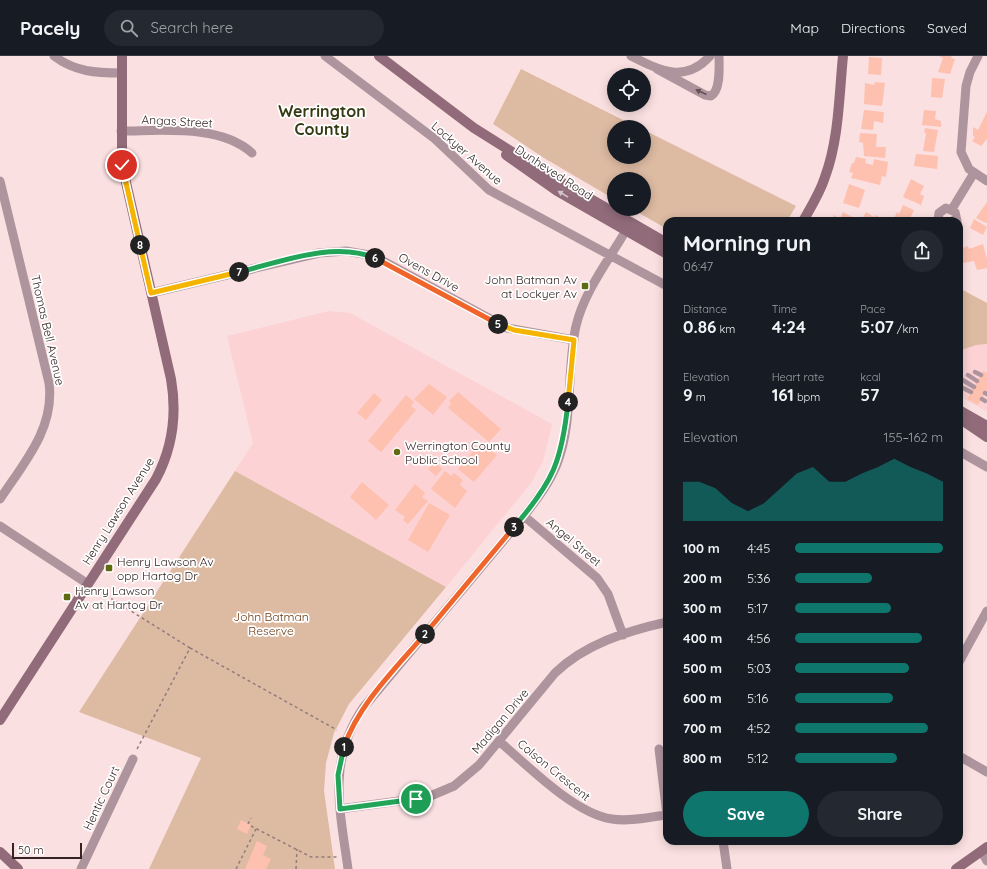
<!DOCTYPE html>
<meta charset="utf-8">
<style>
body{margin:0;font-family:Quicksand,sans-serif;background:#242831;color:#f1f3f6;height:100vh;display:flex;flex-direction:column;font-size:15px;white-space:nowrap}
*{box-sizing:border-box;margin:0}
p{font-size:13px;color:#9ea1a6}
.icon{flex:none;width:22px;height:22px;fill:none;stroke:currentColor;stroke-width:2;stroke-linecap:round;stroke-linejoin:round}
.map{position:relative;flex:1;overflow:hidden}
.sheet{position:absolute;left:663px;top:161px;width:300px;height:628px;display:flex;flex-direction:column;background:#171b24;border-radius:12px;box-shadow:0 2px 10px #0003}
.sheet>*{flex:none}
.buttons{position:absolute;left:607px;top:12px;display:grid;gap:8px}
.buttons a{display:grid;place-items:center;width:44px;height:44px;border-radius:50%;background:#171b24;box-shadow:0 2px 10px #0003;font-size:20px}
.scale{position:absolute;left:12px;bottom:10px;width:70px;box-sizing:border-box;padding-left:4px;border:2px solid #342424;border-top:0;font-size:11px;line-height:14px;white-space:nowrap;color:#342424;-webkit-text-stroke:3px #fff;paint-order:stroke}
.pin{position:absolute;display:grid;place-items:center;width:34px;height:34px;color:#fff;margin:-17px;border:2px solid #fff;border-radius:50%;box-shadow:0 1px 4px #0007}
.km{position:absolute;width:20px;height:20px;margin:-10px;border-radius:50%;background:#222;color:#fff;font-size:11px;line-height:20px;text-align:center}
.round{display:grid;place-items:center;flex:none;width:42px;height:42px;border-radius:21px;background:#242831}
.headline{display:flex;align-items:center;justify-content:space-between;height:68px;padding:0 20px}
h1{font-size:22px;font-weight:800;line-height:30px}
.figures{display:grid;grid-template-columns:repeat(3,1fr);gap:6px;height:68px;padding:4px 20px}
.figures div{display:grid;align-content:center}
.figures b{font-size:17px;font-weight:800}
.figures small{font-size:11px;font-weight:400}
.figures p{font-size:11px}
.chart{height:112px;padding:8px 20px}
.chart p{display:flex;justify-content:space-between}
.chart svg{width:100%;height:72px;margin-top:4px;fill:#0f766e;opacity:.7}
.cta{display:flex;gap:8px;margin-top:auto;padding:8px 20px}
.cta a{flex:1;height:46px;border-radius:24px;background:#0f766e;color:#fff;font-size:16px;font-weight:800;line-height:46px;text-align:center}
.cta a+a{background:#242831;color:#f1f3f6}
ul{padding:0 20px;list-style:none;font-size:13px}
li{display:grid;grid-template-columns:64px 48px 1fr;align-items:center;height:30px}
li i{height:10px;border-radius:5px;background:#0f766e}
header{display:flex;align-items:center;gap:24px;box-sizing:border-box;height:56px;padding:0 20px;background:#171b24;border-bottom:1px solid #363941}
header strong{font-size:19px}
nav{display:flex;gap:22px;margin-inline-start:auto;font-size:14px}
.search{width:280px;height:36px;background:#242831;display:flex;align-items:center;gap:10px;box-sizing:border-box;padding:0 14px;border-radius:22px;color:#9ea1a6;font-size:15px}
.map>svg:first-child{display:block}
.built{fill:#fcd2d4}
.green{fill:#ddbaa2}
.building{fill:#fec0af}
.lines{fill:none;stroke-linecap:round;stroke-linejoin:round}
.path{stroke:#917c7c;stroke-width:1.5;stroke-dasharray:3 3;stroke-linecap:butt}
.lane{stroke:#ae949d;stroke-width:4.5}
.street{stroke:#ae949d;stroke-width:9}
.secondary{stroke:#916b79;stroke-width:10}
.oneway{fill:#655154}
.oneway2{fill:#d3c4c9}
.split-1-casing{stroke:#fff;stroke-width:8}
.split-2-casing{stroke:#fff;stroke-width:8}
.split-3-casing{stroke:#fff;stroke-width:8}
.split-4-casing{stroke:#fff;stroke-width:8}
.split-5-casing{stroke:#fff;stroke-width:8}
.split-6-casing{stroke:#fff;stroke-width:8}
.split-7-casing{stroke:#fff;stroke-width:8}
.split-8-casing{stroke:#fff;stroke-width:8}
.split-9-casing{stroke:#fff;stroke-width:8}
.split-1{stroke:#22a559;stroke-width:5}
.split-2{stroke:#f0652b;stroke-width:5}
.split-3{stroke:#f0652b;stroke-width:5}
.split-4{stroke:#22a559;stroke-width:5}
.split-5{stroke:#f5b400;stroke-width:5}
.split-6{stroke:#f0652b;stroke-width:5}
.split-7{stroke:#22a559;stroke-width:5}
.split-8{stroke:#f5b400;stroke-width:5}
.split-9{stroke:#f5b400;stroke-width:5}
.poi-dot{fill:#5f6a11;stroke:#fff;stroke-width:1.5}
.labels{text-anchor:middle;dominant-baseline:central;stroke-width:3.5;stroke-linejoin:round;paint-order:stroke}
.street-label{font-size:12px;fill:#342424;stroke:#fff}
.poi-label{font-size:12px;fill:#342424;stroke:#fff;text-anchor:start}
.park-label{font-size:12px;fill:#693912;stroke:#fff}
.district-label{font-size:16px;font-weight:bold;fill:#353a13;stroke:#fff}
</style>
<header>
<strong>Pacely</strong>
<div class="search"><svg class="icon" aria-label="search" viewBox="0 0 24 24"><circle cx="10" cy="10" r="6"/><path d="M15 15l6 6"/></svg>Search here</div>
<nav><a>Map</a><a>Directions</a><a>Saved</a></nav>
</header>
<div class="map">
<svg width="987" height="813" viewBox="0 0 987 813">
<rect width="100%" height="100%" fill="#fbe0e1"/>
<path class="built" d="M329 255 350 257 552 368 543 405 531 427 446 531 235 415 253 387 227 280Z
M987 288V356L959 340V295L976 289Z"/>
<path class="green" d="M521 13 637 71H614V101H644V74L796 150 787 165H667V173L632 153H644V123H614V143L544 102 493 68Z
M959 232 987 247V288L976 289 959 295Z
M235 415 446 531 349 648 334 677 326 707 324 735 335 813H149L201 702 79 656Z"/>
<path class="building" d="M939 0H952L951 2 955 3 950 18 938 16 943 2Z
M869 1 882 2 881 19 868 18Z
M932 22 945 23 942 42 931 41Z
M875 26 885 27 882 50 864 48 865 27 874 29Z
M864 54 884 56 883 67 874 65 873 74 861 73Z
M924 54 936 55 935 63 941 65V71L922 69Z
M987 56V83L981 90 972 85 975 81 973 80V71L978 74Z
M925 72 938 74 934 96 923 95 926 77H924Z
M860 77 877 78 876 91H886L885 102 864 100 863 87 859 86Z
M916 98 938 100 937 113 914 110Z
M856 101 866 103 865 107 873 109 874 103 888 106 886 121 882 120 880 129 851 122 853 117 849 116 852 107H854Z
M911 123 924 130 920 138 924 140 921 149 903 141Z
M849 128 865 134 859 152 843 147Z
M987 146V166L986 167 976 162Z
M903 149 914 154 909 165H893L897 156 899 158Z
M843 156 858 164V165H832L834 159 840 163Z
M866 156 874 161 876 159 879 161 876 165H861Z
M974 163 987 171 983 179 970 172Z
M983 188 987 203V212L977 214 974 205 963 207 959 193 968 190 969 193Z
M983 315 987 317V334L978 349 967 343Z
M429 328 447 341 433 359 414 343Z
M458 336 501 373 489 386 448 352 451 348 449 345Z
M374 337 382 344 366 364 357 357Z
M406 339 414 346 411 350 416 354 381 396 368 385Z
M481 386 497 399 474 426 458 413Z
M435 406 442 413 436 420 428 413Z
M445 415 451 420 454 417 463 424 460 429 467 435 455 452 431 433Z
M362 426 389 449 376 464 350 441Z
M415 428 425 437 422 441 428 445 408 468 403 464 405 461 395 454Z
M429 447 450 459 428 496 408 484Z
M241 764 251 769 247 778 237 773Z
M257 785 267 790 263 799 271 803 266 813H245Z"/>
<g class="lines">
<path class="path" d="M96 533 190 592 136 695
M190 592 337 674
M248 768 251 762
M251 770 311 801H337
M236 813 256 773
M296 813 297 793"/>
<path class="lane" d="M975 316 981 319
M968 319 977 325
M961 323 974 331
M959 330 971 336
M985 337 987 338
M982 343 985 345"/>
<path class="street" d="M54 0C75 16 96 17 122 17
M325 0 435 83 489 134 667 230
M631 0C659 14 685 28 710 0
M978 0 970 16 966 30 961 96 969 113 987 125
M657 13 705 39 711 40C721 34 719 11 719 0
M121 75C161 75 220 68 252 97
M0 125 49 327C55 372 24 407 0 443
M952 153 974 117
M938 165 939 157 946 152 955 156 957 165
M151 237 319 197 346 195 369 199 383 205 507 272 574 284
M959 395 987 411
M524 460 597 522 608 538 623 579
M0 470 88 528
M959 606 987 555
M499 685C528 710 575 758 612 763 630 766 649 761 667 759
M659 693 667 759
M959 700 987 716
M340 753 428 741 454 730 479 709 555 617C585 588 627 575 667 566
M723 785 727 813
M982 796 987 805
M81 813 133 703
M348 813C340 754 327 705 363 652L524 460C537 443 549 428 557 408 574 365 566 315 576 270 584 236 608 205 625 176"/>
<path class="secondary" d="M379 0 474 72 544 116 667 187
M506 99 557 135 667 198
M803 165C811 151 820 137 825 121 839 83 839 40 843 0
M959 354 987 370
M959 362 987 381
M0 664 156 423C173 391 177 358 171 323L122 109V0
M0 796 18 813
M956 813 987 791"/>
</g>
<defs><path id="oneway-solid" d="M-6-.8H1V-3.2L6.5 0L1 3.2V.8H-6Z"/></defs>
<use class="oneway" href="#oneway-solid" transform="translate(701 36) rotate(-155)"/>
<use class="oneway2" href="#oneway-solid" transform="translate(563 138) rotate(-149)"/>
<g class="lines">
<defs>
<path id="split-1" d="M344 691 338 719 340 753 416 743"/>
<path id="split-2" d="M344 691C358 649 396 612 425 578"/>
<path id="split-3" d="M425 578 514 471"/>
<path id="split-4" d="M514 471C553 426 562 405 568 346"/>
<path id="split-5" d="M498 268 514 274 574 284 568 346"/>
<path id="split-6" d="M375 202 498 268"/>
<path id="split-7" d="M239 216C281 206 333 185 375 202"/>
<path id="split-8" d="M140 189 151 237 239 216"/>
<path id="split-9" d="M122 109 140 189"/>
</defs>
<use href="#split-1" class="split-1-casing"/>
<use href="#split-2" class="split-2-casing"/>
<use href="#split-3" class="split-3-casing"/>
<use href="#split-4" class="split-4-casing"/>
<use href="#split-5" class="split-5-casing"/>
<use href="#split-6" class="split-6-casing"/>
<use href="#split-7" class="split-7-casing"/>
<use href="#split-8" class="split-8-casing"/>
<use href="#split-9" class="split-9-casing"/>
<use href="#split-1" class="split-1"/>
<use href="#split-2" class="split-2"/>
<use href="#split-3" class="split-3"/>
<use href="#split-4" class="split-4"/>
<use href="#split-5" class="split-5"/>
<use href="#split-6" class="split-6"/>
<use href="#split-7" class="split-7"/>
<use href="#split-8" class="split-8"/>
<use href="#split-9" class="split-9"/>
</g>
<g class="poi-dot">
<rect x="581" y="226" width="8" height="8" rx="2"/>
<circle cx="397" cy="396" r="4"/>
<rect x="105" y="508" width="8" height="8" rx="2"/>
<rect x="63" y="537" width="8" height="8" rx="2"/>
</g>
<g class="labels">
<g class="street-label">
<text transform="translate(177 65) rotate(3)">Angas Street</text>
<text transform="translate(467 97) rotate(41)">Lockyer Avenue</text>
<text transform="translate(554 116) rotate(33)">Dunheved Road</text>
<text transform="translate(429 216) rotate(29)">Ovens Drive</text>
<text transform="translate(48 274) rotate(77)">Thomas Bell Avenue</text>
<text transform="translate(118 455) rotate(-58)">Henry Lawson Avenue</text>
<text transform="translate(574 486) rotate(40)">Angel Street</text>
<text transform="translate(500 665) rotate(-50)">Madigan Drive</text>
<text transform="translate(554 714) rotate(39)">Colson Crescent</text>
<text transform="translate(101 742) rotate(-65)">Hentic Court</text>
</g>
<g class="poi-label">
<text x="577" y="223" text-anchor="end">John Batman Av<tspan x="577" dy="14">at Lockyer Av</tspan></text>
<text x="405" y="389">Werrington County<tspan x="405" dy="14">Public School</tspan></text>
<text x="117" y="505">Henry Lawson Av<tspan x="117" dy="14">opp Hartog Dr</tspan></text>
<text x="75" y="534">Henry Lawson<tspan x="75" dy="14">Av at Hartog Dr</tspan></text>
</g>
<g class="park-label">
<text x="271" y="560">John Batman<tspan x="271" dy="14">Reserve</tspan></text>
</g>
<g class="district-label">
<text x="322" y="55">Werrington<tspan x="322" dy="18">County</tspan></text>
</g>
</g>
</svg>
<div class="buttons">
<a><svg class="icon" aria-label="locate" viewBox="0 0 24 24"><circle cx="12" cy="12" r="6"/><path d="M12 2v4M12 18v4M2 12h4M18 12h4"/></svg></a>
<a>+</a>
<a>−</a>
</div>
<div class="scale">50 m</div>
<div class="pin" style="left:416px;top:743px;background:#1e9e55"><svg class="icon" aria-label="arrive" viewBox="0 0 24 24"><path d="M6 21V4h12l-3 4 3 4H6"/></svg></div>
<div class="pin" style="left:122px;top:109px;background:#d93025"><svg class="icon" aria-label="check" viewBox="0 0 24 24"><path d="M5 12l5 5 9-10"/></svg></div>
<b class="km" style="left:344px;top:691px">1</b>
<b class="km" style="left:425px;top:578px">2</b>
<b class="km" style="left:514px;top:471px">3</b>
<b class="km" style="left:568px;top:346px">4</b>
<b class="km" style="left:498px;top:268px">5</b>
<b class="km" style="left:375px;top:202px">6</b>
<b class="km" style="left:239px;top:216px">7</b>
<b class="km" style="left:140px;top:189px">8</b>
<section class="sheet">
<div class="headline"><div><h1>Morning run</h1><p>06:47</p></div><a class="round"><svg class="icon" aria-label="share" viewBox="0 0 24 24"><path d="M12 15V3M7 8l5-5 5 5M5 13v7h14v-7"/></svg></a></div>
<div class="figures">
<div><p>Distance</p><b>0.86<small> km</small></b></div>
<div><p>Time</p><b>4:24</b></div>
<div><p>Pace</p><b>5:07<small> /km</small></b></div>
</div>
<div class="figures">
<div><p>Elevation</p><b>9<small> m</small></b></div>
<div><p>Heart rate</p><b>161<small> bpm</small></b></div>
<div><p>kcal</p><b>57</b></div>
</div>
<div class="chart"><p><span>Elevation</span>155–162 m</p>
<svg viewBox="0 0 160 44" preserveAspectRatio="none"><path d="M0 44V20L10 20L20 24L30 33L40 38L50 33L60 24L70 15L80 11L90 20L100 20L110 15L120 11L130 6L140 11L150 15L160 20V44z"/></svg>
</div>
<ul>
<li><b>100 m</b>4:45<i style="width:100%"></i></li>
<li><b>200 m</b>5:36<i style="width:52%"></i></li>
<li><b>300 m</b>5:17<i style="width:65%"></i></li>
<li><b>400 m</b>4:56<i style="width:86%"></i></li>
<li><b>500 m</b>5:03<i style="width:77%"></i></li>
<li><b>600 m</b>5:16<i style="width:66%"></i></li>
<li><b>700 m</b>4:52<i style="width:90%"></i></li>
<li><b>800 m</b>5:12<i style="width:69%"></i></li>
</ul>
<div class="cta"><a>Save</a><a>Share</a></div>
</section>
</div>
